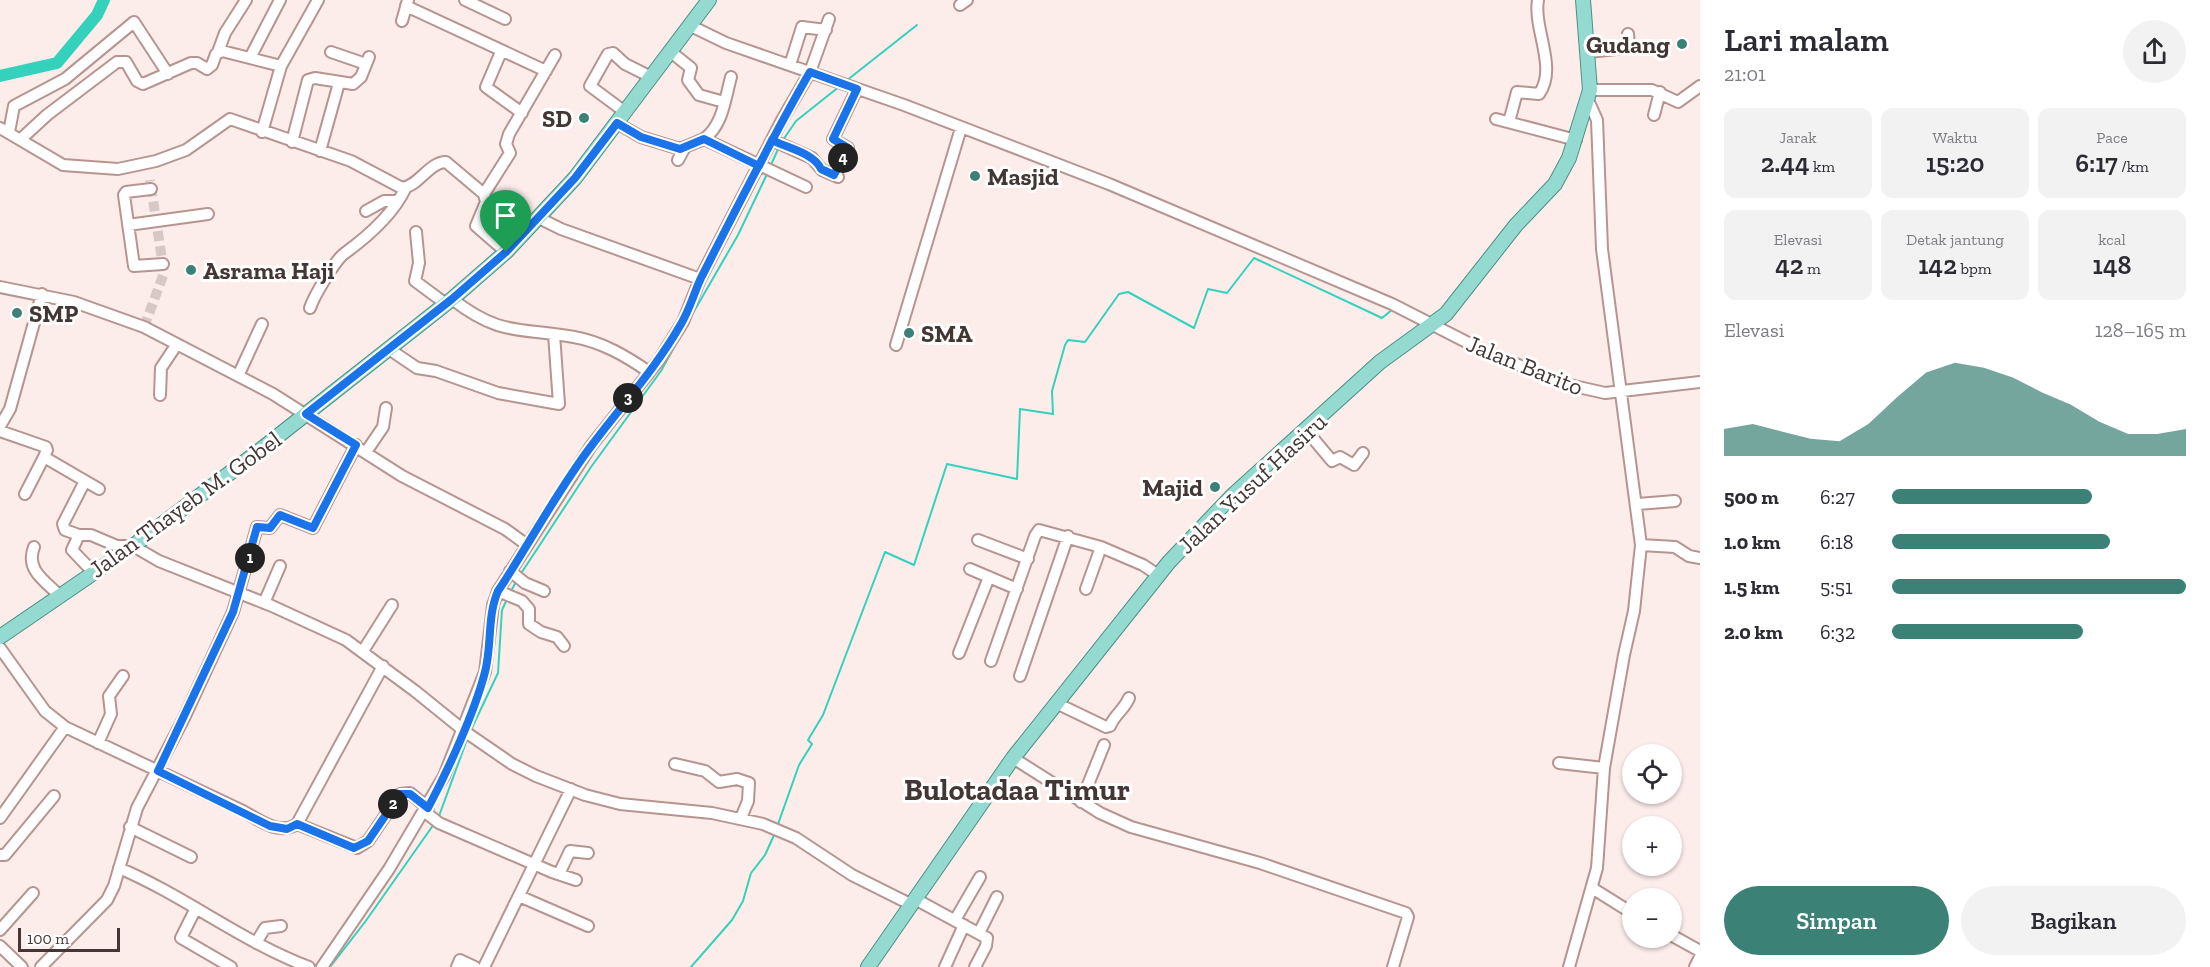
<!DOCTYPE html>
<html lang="id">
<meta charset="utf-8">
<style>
body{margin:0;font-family:"Zilla Slab",serif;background:#f2f2f3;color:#2b2b33;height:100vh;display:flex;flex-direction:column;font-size:22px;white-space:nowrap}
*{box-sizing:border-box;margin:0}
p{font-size:20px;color:#7c7c81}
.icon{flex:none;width:33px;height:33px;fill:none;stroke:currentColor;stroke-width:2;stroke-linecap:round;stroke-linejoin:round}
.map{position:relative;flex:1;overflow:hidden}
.drawer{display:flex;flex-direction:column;background:#fff;width:510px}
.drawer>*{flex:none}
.buttons{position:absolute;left:1622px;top:744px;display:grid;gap:12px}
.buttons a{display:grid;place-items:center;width:60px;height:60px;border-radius:50%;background:#fff;box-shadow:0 2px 4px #0004;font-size:30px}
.scale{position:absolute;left:18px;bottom:15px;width:102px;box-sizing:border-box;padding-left:6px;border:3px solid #443634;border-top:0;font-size:16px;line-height:21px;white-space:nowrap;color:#443634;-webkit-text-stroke:4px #fff;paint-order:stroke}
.pin{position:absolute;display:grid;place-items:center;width:51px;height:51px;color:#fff;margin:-62px -26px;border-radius:50% 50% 50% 0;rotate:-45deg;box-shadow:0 0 6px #0007}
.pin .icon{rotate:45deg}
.km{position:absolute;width:30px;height:30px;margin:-15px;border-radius:50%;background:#222;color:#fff;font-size:16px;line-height:30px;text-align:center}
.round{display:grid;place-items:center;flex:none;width:63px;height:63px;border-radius:32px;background:#f2f2f3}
.headline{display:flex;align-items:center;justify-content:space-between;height:102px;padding:0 24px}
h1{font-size:33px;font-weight:600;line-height:45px}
.figures{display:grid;grid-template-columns:repeat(3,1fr);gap:9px;height:102px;padding:6px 24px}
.figures div{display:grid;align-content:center;border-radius:12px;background:#f2f2f3;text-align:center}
.figures b{font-size:26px;font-weight:600}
.figures small{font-size:16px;font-weight:400}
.figures p{font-size:16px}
.chart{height:168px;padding:12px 24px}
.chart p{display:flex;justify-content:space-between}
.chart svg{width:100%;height:108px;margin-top:6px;fill:#3c8176;opacity:.7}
.primary-button{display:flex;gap:12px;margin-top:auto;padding:12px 24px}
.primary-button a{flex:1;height:69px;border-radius:36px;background:#3c8176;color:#fff;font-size:24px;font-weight:600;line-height:69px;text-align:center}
.primary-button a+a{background:#f2f2f3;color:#2b2b33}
ul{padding:0 24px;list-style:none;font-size:20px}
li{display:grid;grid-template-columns:96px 72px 1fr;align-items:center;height:45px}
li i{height:15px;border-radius:8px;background:#3c8176}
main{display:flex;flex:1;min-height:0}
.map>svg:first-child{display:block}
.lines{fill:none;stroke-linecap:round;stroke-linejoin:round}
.stream{stroke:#34d1bc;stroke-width:2}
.river{stroke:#34d1bc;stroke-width:12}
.minor-tunnel{stroke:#d7c8c6;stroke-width:10;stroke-dasharray:10 5;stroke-linecap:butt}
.minor-casing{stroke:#b69590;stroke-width:14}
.major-casing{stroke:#4b9185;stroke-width:16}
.minor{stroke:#fff;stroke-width:10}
.major{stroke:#95dad0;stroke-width:14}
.route-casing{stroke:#fff;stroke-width:12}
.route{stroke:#1a73e8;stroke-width:8}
.poi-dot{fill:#3c8176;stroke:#fff;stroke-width:2}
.labels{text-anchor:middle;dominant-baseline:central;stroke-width:6;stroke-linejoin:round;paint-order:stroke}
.poi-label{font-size:24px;font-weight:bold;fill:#443634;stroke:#fff;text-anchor:start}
.street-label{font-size:24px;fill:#443634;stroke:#fff}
.district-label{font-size:30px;font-weight:bold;fill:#443634;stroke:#fff}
</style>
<main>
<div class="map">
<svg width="1700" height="967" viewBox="0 0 1700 967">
<rect width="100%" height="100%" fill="#fcedeb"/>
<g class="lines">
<path class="stream" d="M846 81 917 25
M783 140 796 121 840 86
M770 167 779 147
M689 320 738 235 768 172
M520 575 591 467 661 371 682 333
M510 593 517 580
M470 732 498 673 502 610 507 599
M439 816 468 737
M777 827 799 765 812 744 808 740 823 715 885 552 914 565 947 464 1017 479 1020 409 1053 414 1052 391 1065 345 1068 340 1085 342 1119 294 1128 292 1194 328 1208 289 1227 293 1254 258 1382 318 1393 309
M330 967 365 922 434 824
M691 967 732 920 743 901 751 873 765 855 775 833"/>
<path class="river" d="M0 76 57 63 97 15 104 0"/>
<path class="minor-tunnel" d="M144 327 164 273 150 180"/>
<defs>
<path id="minor" d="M465 0 505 19
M960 5 967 0
M406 6 546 71
M402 21 408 0
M691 26 726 43 904 105 1109 184 1392 304 1484 351 1565 384 1605 393 1700 382
M218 52 225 33 246 0
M331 52 366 64
M501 52 486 87 522 113
M671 52 691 68 688 80 699 95 724 102
M1589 52 1625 48 1629 44 1628 34
M251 56 280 0
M790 65 802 27 826 30
M1590 90H1652L1678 102 1700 86
M625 112 590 86 608 54 613 53 625 64 651 77
M1654 115 1660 92
M1496 119 1576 140
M1509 122 1517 92 1539 94C1558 68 1533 29 1538 0
M617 123 641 137 680 149 704 139 806 187
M0 128 63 165 118 169 156 161 186 150 230 119 351 161 402 188C419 186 429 162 446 162L484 194 510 153 506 144 509 134 555 55
M9 132 14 106 65 79 134 22 168 74
M262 132 281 66
M21 139 47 115 117 62H126L137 81 143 84 191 63H197L207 69 212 65 216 54 222 51 281 66 318 0
M704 139C723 125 725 99 731 77
M772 140 812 158 822 170 838 177
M292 142 308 80 315 78 353 84 361 77 369 57
M320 151 339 83
M678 160 684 149
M834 175 848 148 833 139 857 89
M151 189 126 192 124 195 134 266 163 264
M484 194 486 202 476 226 506 252
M366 211 384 201H396
M539 218 561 229 700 279
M128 225 208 214
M416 232 419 263 415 281 446 304
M0 287 74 302 144 327 273 394 402 476 505 529 527 545
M452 299C501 337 519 327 574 337 602 342 626 356 649 372
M310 308C314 296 335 260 345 253 367 237 393 214 405 189
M896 345 961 128
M389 349 417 368 436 371 498 393 559 404 554 334
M238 376 262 324
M160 395 161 368 177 344
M0 426 10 409 42 294
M1306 430 1332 461 1340 457 1354 465 1363 453
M0 431 46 447 47 450 44 457 99 489
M366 452 383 427 386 408
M85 481 63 524 65 530 79 535H91L117 546H133L159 561 272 606 346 640 415 691 467 733 512 764 536 776 585 795 620 804 712 813 763 824 796 838 852 875 912 905
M25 494 44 457
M1638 504 1675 501
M79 535 72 550 93 572
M978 540 1028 559
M1641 545 1675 547 1689 556 1700 558
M34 547C25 570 45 581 60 596
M1101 547 1143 565 1158 575
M970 569 1017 589
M510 571 525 583 544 591
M498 591 522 601 529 609V624L541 632 557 637 564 646
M264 603 280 566
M0 648 45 711 65 727 243 811C259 820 279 836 297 824L357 848 368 841 400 794 410 793 428 808
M363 651 392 605
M959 653 989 577
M991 661 1035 536 1039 530 1101 547 1086 589
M1020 676 1068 536
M1056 703 1106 727 1110 726C1115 714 1124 710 1129 698
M98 743 111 714 109 696 123 676
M1013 758 1100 813 1131 827 1260 863 1406 913 1408 917 1393 967
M1559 763 1604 768
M675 764 705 771 719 782 737 779 749 783 748 801 741 818
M1081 802 1104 745
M425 812 439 823 552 872 576 880
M0 818 65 727
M297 824 383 666
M130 827 191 857
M0 855H5L54 796
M119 868C185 896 242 942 309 967
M559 874 570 851 588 853
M1592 888 1632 913
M519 896 588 926
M917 900 987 938 986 946 975 967
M196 908 181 938 231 967
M955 920 980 877
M0 930 33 893
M979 933 997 897
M1671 935 1700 951
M256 943 265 928 281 926
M0 946 22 967
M41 967 107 900 114 886 137 808 184 718 233 612 257 527 270 528 280 515 313 528 356 445
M322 967 389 869 444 776 485 672 493 605 498 591 591 446 659 360 683 322 700 279 782 120 810 72 829 19
M457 967 460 960 475 967
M484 967 571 789
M945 967 964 925
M1569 967 1597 868 1604 768 1624 655 1634 611 1641 545 1602 249 1597 120 1588 100
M1695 967 1700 957"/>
<path id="major" d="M0 637 133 546 259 451 452 299 506 252 575 178 709 0
M868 967 1013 758 1169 562 1232 496 1380 362 1446 314 1516 225 1555 184 1569 158 1590 90 1583 0"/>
</defs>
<use href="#minor" class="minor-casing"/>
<use href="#major" class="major-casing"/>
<use href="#minor" class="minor"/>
<use href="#major" class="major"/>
</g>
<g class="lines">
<defs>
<path id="route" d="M506 252 452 299 306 414 356 445 313 528 280 515 270 528 257 527 233 612 158 771 270 826 287 829 297 824 354 848 368 841 400 794H410L428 808C448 770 474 714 485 672 492 646 487 616 498 591 530 543 557 491 592 445 622 405 656 368 681 324 690 309 694 293 701 278 736 209 771 139 810 72L857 89 833 139 848 148 834 175 821 169C814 153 787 148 772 140L759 166 704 139 680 149 641 137 617 123 575 178 506 252"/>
</defs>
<use href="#route" class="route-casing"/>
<use href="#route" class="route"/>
</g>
<g class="poi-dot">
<circle cx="1682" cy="44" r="6"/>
<circle cx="584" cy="118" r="6"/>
<circle cx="975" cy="176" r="6"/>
<circle cx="191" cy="270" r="6"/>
<circle cx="17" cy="313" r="6"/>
<circle cx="909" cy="333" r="6"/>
<circle cx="1215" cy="487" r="6"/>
</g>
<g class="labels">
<g class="poi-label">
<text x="1670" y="44" text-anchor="end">Gudang</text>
<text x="572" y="118" text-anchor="end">SD</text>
<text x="987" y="176">Masjid</text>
<text x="203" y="270">Asrama Haji</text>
<text x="29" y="313">SMP</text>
<text x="921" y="333">SMA</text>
<text x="1203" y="487" text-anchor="end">Majid</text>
</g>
<g class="street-label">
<text transform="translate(1525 365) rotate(22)">Jalan Barito</text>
<text transform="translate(1252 483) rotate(-43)">Jalan Yusuf Hasiru</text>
<text transform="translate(185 504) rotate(-36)">Jalan Thayeb M. Gobel</text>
</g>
<g class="district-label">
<text x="1017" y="790">Bulotadaa Timur</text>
</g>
</g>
</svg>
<div class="buttons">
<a><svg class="icon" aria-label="locate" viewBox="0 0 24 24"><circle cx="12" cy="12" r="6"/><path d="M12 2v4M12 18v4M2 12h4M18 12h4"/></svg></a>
<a>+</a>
<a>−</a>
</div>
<div class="scale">100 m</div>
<div class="pin" style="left:506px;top:252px;background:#1e9e55"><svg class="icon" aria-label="arrive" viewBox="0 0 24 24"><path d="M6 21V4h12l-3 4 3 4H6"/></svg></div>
<b class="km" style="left:250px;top:558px">1</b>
<b class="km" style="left:393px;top:804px">2</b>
<b class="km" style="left:628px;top:398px">3</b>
<b class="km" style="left:843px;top:158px">4</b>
</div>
<section class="drawer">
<div class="headline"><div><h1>Lari malam</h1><p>21:01</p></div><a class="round"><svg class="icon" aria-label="share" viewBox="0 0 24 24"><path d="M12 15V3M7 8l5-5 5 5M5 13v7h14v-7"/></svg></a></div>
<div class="figures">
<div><p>Jarak</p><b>2.44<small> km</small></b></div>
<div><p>Waktu</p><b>15:20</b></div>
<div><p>Pace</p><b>6:17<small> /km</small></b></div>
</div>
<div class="figures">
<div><p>Elevasi</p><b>42<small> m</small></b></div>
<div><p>Detak jantung</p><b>142<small> bpm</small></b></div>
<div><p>kcal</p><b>148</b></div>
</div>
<div class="chart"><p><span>Elevasi</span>128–165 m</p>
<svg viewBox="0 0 160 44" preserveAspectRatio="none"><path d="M0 44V33L10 31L20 34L30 37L40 38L50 31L60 20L70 10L80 6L90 8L100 12L110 18L120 23L130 30L140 35L150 35L160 33V44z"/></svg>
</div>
<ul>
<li><b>500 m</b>6:27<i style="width:68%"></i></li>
<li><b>1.0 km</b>6:18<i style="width:74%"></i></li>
<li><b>1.5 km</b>5:51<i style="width:100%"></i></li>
<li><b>2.0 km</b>6:32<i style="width:65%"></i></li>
</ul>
<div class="primary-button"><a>Simpan</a><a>Bagikan</a></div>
</section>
</main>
